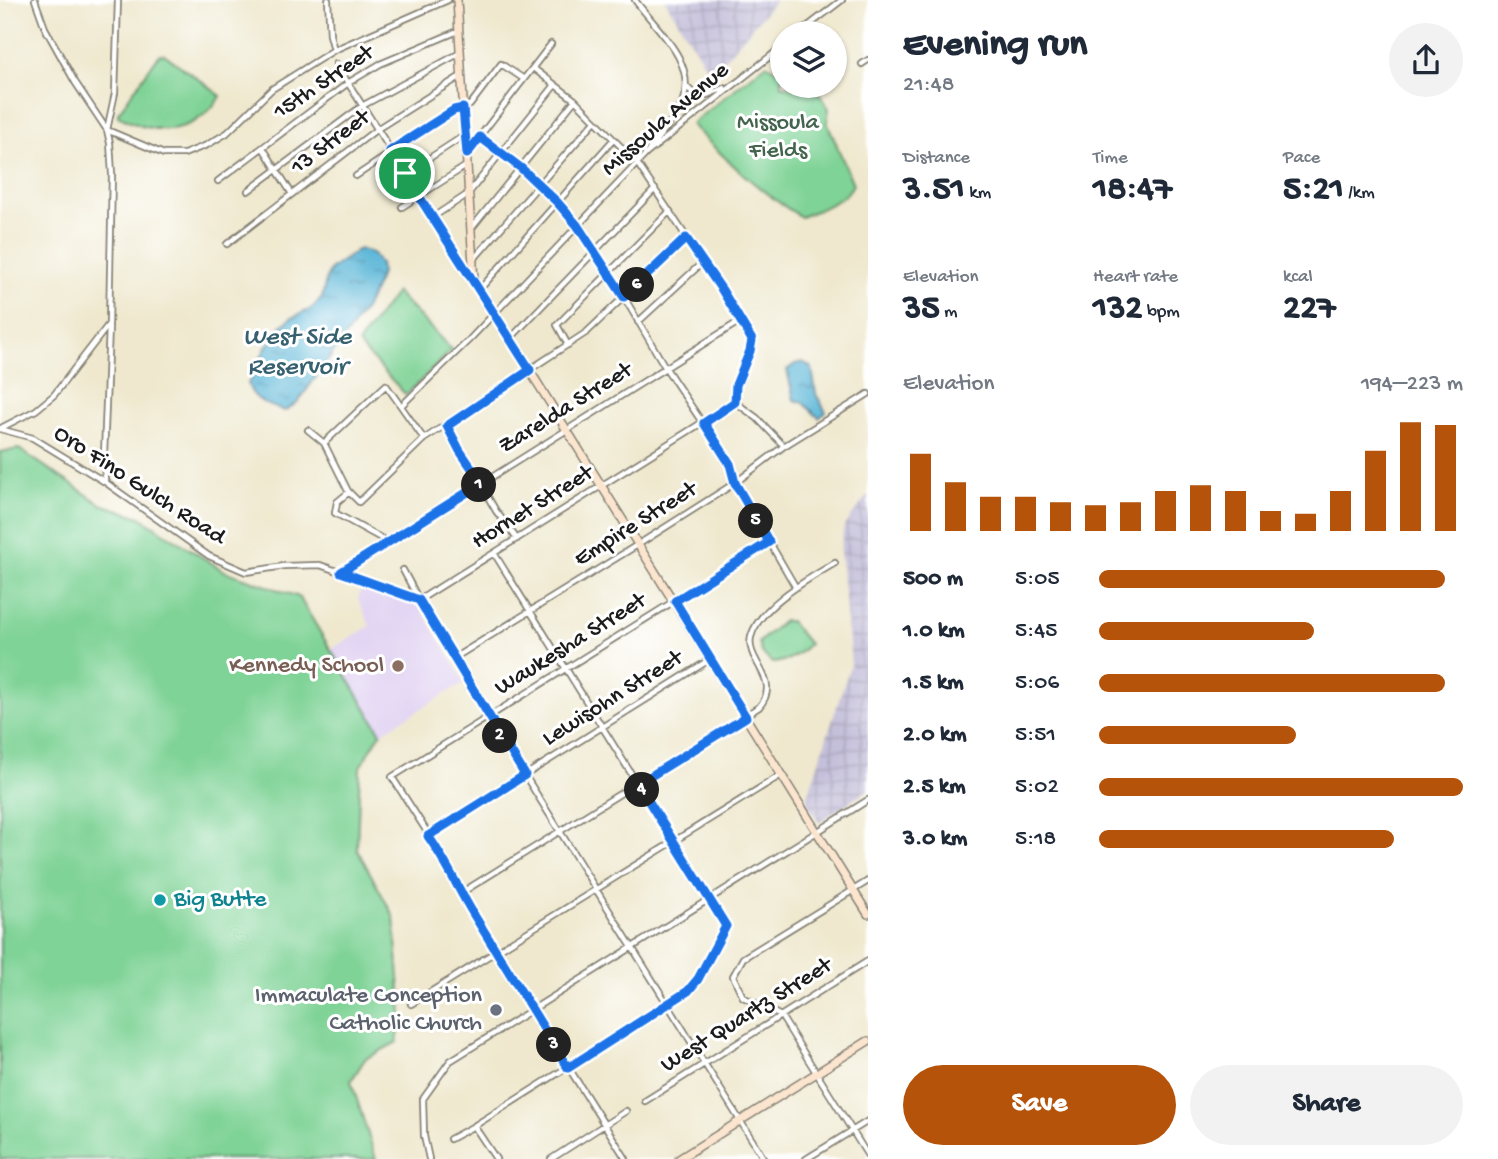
<!DOCTYPE html>
<meta charset="utf-8">
<style>
body{margin:0;font-family:"Gochi Hand",sans-serif;background:#f2f2f3;color:#1f2937;height:100vh;display:flex;flex-direction:column;font-size:26px;white-space:nowrap}
*{box-sizing:border-box;margin:0}
p{font-size:23px;color:#747a83}
.icon{flex:none;width:38px;height:38px;fill:none;stroke:currentColor;stroke-width:2;stroke-linecap:round;stroke-linejoin:round}
.map{position:relative;flex:1;overflow:hidden}
.drawer{display:flex;flex-direction:column;background:#fff;width:630px}
.drawer>*{flex:none}
.controls{position:absolute;left:770px;top:21px;display:grid;gap:14px}
.controls a{display:grid;place-items:center;width:77px;height:77px;border-radius:50%;background:#fff;box-shadow:0 2px 5px #0004;font-size:35px}
.pin{position:absolute;display:grid;place-items:center;width:60px;height:60px;color:#fff;margin:-30px;border:4px solid #fff;border-radius:50%;box-shadow:0 2px 7px #0007}
.km{position:absolute;width:35px;height:35px;margin:-18px;border-radius:50%;background:#222;color:#fff;font-size:19px;line-height:35px;text-align:center}
.round{display:grid;place-items:center;flex:none;width:74px;height:74px;border-radius:37px;background:#f2f2f3}
.overview{display:flex;align-items:center;justify-content:space-between;height:119px;padding:0 35px}
h1{font-size:38px;font-weight:800;line-height:52px}
.metrics{display:grid;grid-template-columns:repeat(3,1fr);gap:10px;height:119px;padding:7px 35px}
.metrics div{display:grid;align-content:center}
.metrics b{font-size:35px;font-weight:800}
.metrics small{font-size:19px;font-weight:400}
.metrics p{font-size:19px}
.chart{height:196px;padding:14px 35px}
.chart p{display:flex;justify-content:space-between}
.chart svg{width:100%;height:126px;margin-top:7px;stroke:#b45309;stroke-width:6}
.button{display:flex;gap:14px;margin-top:auto;padding:14px 35px}
.button a{flex:1;height:80px;border-radius:42px;background:#b45309;color:#fff;font-size:28px;font-weight:800;line-height:80px;text-align:center}
.button a+a{background:#f2f2f3;color:#1f2937}
ul{padding:0 35px;list-style:none;font-size:23px}
li{display:grid;grid-template-columns:112px 84px 1fr;align-items:center;height:52px}
li i{height:18px;border-radius:9px;background:#b45309}
main{display:flex;flex:1;min-height:0}
.map>svg:first-child{display:block}
.built{fill:#e2d4f3}
.industrial{fill:url(#industrial-grid)}
.park{fill:#7fd396;stroke:#4e7859;stroke-width:2}
.water{fill:url(#water-ripples);stroke:#3a687a;stroke-width:2}
.lines{fill:none;stroke-linecap:round;stroke-linejoin:round}
.street-casing{stroke:#868275;stroke-width:8}
.secondary-casing{stroke:#868275;stroke-width:10}
.street{stroke:#fff;stroke-width:4.5}
.secondary{stroke:#fce5cf;stroke-width:7}
.route-casing{stroke:#fff;stroke-width:14}
.route{stroke:#1a73e8;stroke-width:9}
.education-dot{fill:#8d6e63;stroke:#fff;stroke-width:2.5}
.culture-dot{fill:#0f9aa8;stroke:#fff;stroke-width:2.5}
.worship-dot{fill:#6b7280;stroke:#fff;stroke-width:2.5}
.labels{text-anchor:middle;dominant-baseline:central;stroke-width:6;stroke-linejoin:round;paint-order:stroke}
.street-label{font-size:24px;fill:#1c1c1c;stroke:#fff}
.park-label{font-size:24px;fill:#44654d;stroke:#fff}
.education-label{font-size:24px;fill:#785e54;stroke:#fff;text-anchor:end}
.culture-label{font-size:24px;fill:#0d838f;stroke:#fff;text-anchor:start}
.worship-label{font-size:24px;fill:#5b616d;stroke:#fff;text-anchor:end}
.water-label{font-size:26px;font-style:italic;fill:#376170;stroke:#fff}
</style>
<main>
<div class="map">
<svg width="868" height="1159" viewBox="0 0 868 1159">
<defs>
<pattern id="industrial-grid" width="8" height="8" patternUnits="userSpaceOnUse" patternTransform="scale(1.75)"><rect width="8" height="8" fill="#c5c0da"/><path d="M0 4h8M4 0v8" fill="none" stroke="#a9a4ba"/></pattern>
<pattern id="water-ripples" width="26" height="14" patternUnits="userSpaceOnUse" patternTransform="scale(1.75)"><rect width="26" height="14" fill="#59b5d7"/><path d="M2 4q2-2 4 0t4 0M15 11q2-2 4 0t4 0" fill="none" stroke="#4992ae"/></pattern>
</defs>
<rect width="100%" height="100%" fill="#fff"/>
<filter id="ink" filterUnits="userSpaceOnUse"><feTurbulence type="fractalNoise" baseFrequency=".0143" numOctaves="2"/><feDisplacementMap in="SourceGraphic" scale="14" xChannelSelector="R" yChannelSelector="G"/><feConvolveMatrix kernelMatrix="1 2 1 2 8 2 1 2 1" color-interpolation-filters="sRGB"/></filter>
<filter id="wash" filterUnits="userSpaceOnUse"><feTurbulence type="fractalNoise" baseFrequency=".00686" numOctaves="4" result="noise"/><feDisplacementMap in="SourceGraphic" scale="28" xChannelSelector="R" yChannelSelector="G"/><feGaussianBlur stdDeviation="1.57" result="paint"/><feColorMatrix in="noise" values="0 0 0 0 0 0 0 0 0 0 0 0 0 0 0 0 0 1.4 0 .05"/><feComposite in="paint" operator="in"/></filter>
<g filter="url(#wash)">
<rect width="100%" height="100%" fill="#efe8ce"/>
<path class="built" d="M362 584 408 599 418 604 465 682 381 733 330 650 370 626 358 599Z"/>
<path class="industrial" d="M665 0H776L711 75Z
M868 495V790L819 822 806 801 851 663 840 551 844 526Z"/>
<path class="park" d="M164 54 221 96C194 135 157 137 118 116V113L159 55Z
M766 64 782 73V86H802L821 95 829 109 827 122 853 184C847 201 817 210 801 217 760 192 725 159 691 124Z
M396 292 452 350 406 395 358 344Z
M19 449 101 504 140 517 224 571 299 597 381 733 360 767 357 849 394 917 402 1014 397 1042 365 1059 351 1081 376 1159H0V452Z
M783 621H790L809 644C797 656 789 661 772 663L761 652 759 642Z"/>
<path class="water" d="M359 249 372 253 380 264 381 273 378 282 366 307 298 402 285 411C269 406 253 401 248 384L266 347 279 328 291 318 311 309 322 298 326 279 331 269Z
M803 362 812 368 816 394 826 412 819 418 802 402 794 400 787 370 795 364Z"/>
</g>
<g filter="url(#ink)">
<g class="lines">
<defs>
<path id="street" d="M35 0 45 28 75 82 107 130 164 154H184L207 145 227 133 272 89 334 50 448 0
M328 0 330 35 334 50
M635 0C655 28 697 61 683 100 677 119 659 134 649 150
M799 33 842 0
M336 64 472 278
M862 64 868 60
M533 68 575 100 637 163 722 290 752 340C749 363 736 377 735 402L757 418 784 446
M686 86 696 96 707 95 724 88
M480 137 521 168 577 225 624 297 665 367 730 464 735 483 795 586
M263 148 292 194
M467 153 551 44
M356 176 455 110 470 105 501 64 524 79
M218 181 348 83 380 64 458 31
M385 187 465 135
M248 191 362 106 460 53
M402 207 466 166
M433 217 468 194 555 85
M471 229 575 100
M227 244 377 129 461 76
M473 260 595 121
M480 289 613 140
M638 322 703 262
M510 339 655 189
M568 345 557 325 670 211
M402 405 470 339 647 153 782 47
M447 426 496 511 517 539
M1 428 36 410 54 395 109 324 112 174 110 143 107 130 115 93 118 0
M0 429 33 438 105 482 209 556 246 572 284 566 320 565 419 600 735 402
M308 430 324 443 348 491 359 502 424 439 587 332 686 238
M324 443 386 385 424 439
M105 481 104 455 109 326
M349 492 337 502 335 513 388 542
M403 570 419 600 488 716 764 1159
M341 572 740 321
M454 658 639 544 735 483 784 446 868 394
M428 836 709 660
M868 881 743 958 733 976 743 997 781 1016 868 1156
M461 893 759 707C783 680 745 661 751 637 759 606 810 578 835 563
M411 1004 781 775
M645 1101 868 961
M474 1126 496 1159
M450 1139 474 1126 681 996 698 979 726 926 494 553
M429 1159 424 1136 423 1099 450 1061 868 800
M551 1159 626 1111
M626 1159 496 952 464 898 445 860 392 777 769 542
M806 1159 868 1121"/>
<path id="secondary" d="M457 0 474 281 868 914
M679 1159 868 1041"/>
</defs>
<use href="#street" class="street-casing"/>
<use href="#secondary" class="secondary-casing"/>
<use href="#street" class="street"/>
<use href="#secondary" class="secondary"/>
</g>
</g>
<g class="lines" filter="url(#ink)">
<defs>
<path id="route" d="M463 108 467 154 480 137 521 168 557 202 577 225 624 297 686 238 722 290 752 340 750 351 736 385 735 402 704 423 730 464 735 483 769 542 675 601 746 717 638 784 726 926 698 979 688 991 568 1068C537 1017 505 966 474 915 458 889 446 861 428 836L525 775 419 600 341 572 482 483 460 451 447 426 530 370 390 151 454 110Z"/>
</defs>
<use href="#route" class="route-casing"/>
<use href="#route" class="route"/>
</g>
<circle class="education-dot" cx="398" cy="666" r="7"/>
<circle class="culture-dot" cx="160" cy="900" r="7"/>
<circle class="worship-dot" cx="496" cy="1010" r="7"/>
<g class="labels">
<g class="street-label">
<text transform="translate(324 83) rotate(-34)">15th Street</text>
<text transform="translate(666 120) rotate(-41)">Missoula Avenue</text>
<text transform="translate(331 143) rotate(-37)">13 Street</text>
<text transform="translate(566 409) rotate(-32)">Zarelda Street</text>
<text transform="translate(139 486) rotate(33)">Oro Fino Gulch Road</text>
<text transform="translate(533 508) rotate(-32)">Hornet Street</text>
<text transform="translate(636 525) rotate(-32)">Empire Street</text>
<text transform="translate(571 645) rotate(-32)">Waukesha Street</text>
<text transform="translate(613 699) rotate(-32)">Lewisohn Street</text>
<text transform="translate(747 1016) rotate(-32)">West Quartz Street</text>
</g>
<g class="park-label">
<text x="778" y="123">Missoula<tspan x="778" dy="28">Fields</tspan></text>
</g>
<g class="education-label">
<text x="384" y="666">Kennedy School</text>
</g>
<g class="culture-label">
<text x="174" y="900">Big Butte</text>
</g>
<g class="worship-label">
<text x="482" y="996">Immaculate Conception<tspan x="482" dy="28">Catholic Church</tspan></text>
</g>
<g class="water-label">
<text x="297" y="338">West Side<tspan x="297" dy="30">Reservoir</tspan></text>
</g>
</g>
</svg>
<div class="controls">
<a><svg class="icon" aria-label="layers" viewBox="0 0 24 24"><path d="M12 4l9 5-9 5-9-5zM3 14l9 5 9-5"/></svg></a>
</div>
<div class="pin" style="left:405px;top:173px;background:#1e9e55"><svg class="icon" aria-label="arrive" viewBox="0 0 24 24"><path d="M6 21V4h12l-3 4 3 4H6"/></svg></div>
<b class="km" style="left:479px;top:485px">1</b>
<b class="km" style="left:500px;top:736px">2</b>
<b class="km" style="left:554px;top:1045px">3</b>
<b class="km" style="left:642px;top:790px">4</b>
<b class="km" style="left:756px;top:521px">5</b>
<b class="km" style="left:637px;top:285px">6</b>
</div>
<section class="drawer">
<div class="overview"><div><h1>Evening run</h1><p>21:48</p></div><a class="round"><svg class="icon" aria-label="share" viewBox="0 0 24 24"><path d="M12 15V3M7 8l5-5 5 5M5 13v7h14v-7"/></svg></a></div>
<div class="metrics">
<div><p>Distance</p><b>3.51<small> km</small></b></div>
<div><p>Time</p><b>18:47</b></div>
<div><p>Pace</p><b>5:21<small> /km</small></b></div>
</div>
<div class="metrics">
<div><p>Elevation</p><b>35<small> m</small></b></div>
<div><p>Heart rate</p><b>132<small> bpm</small></b></div>
<div><p>kcal</p><b>227</b></div>
</div>
<div class="chart"><p><span>Elevation</span>194–223 m</p>
<svg viewBox="0 0 160 44" preserveAspectRatio="none"><path d="M5 44V17M15 44V27M25 44V32M35 44V32M45 44V34M55 44V35M65 44V34M75 44V30M85 44V28M95 44V30M105 44V37M115 44V38M125 44V30M135 44V16M145 44V6M155 44V7"/></svg>
</div>
<ul>
<li><b>500 m</b>5:05<i style="width:95%"></i></li>
<li><b>1.0 km</b>5:45<i style="width:59%"></i></li>
<li><b>1.5 km</b>5:06<i style="width:95%"></i></li>
<li><b>2.0 km</b>5:51<i style="width:54%"></i></li>
<li><b>2.5 km</b>5:02<i style="width:100%"></i></li>
<li><b>3.0 km</b>5:18<i style="width:81%"></i></li>
</ul>
<div class="button"><a>Save</a><a>Share</a></div>
</section>
</main>
